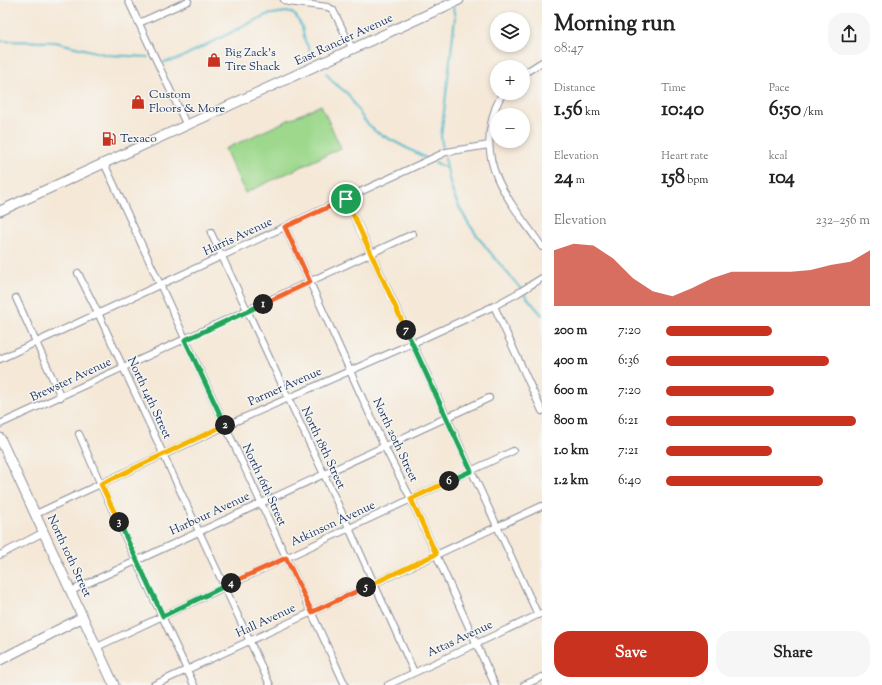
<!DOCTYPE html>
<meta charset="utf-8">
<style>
body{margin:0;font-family:"Sorts Mill Goudy",serif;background:#f6f6f6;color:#222;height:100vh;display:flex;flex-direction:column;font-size:15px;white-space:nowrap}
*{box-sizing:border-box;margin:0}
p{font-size:13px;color:#767676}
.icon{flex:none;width:22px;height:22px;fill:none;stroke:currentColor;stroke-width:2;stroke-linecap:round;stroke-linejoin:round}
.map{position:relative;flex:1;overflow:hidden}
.sheet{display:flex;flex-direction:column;background:#fff;width:340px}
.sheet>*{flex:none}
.controls{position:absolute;left:490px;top:12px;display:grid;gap:8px}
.controls a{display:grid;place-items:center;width:40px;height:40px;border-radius:50%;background:#fff;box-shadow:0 2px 6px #0003;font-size:20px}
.pin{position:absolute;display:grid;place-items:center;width:34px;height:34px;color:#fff;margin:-17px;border:2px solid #fff;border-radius:50%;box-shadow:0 1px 4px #0007}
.km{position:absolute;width:20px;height:20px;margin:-10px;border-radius:50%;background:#222;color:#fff;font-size:11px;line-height:20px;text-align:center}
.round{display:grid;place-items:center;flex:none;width:42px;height:42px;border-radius:16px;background:#f6f6f6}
.head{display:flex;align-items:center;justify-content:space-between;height:68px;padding:0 12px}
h1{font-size:22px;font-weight:800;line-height:30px}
.stats{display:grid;grid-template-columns:repeat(3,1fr);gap:6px;height:68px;padding:4px 12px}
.stats div{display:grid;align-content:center}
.stats b{font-size:20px;font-weight:800}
.stats small{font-size:11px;font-weight:400}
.stats p{font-size:11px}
.chart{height:112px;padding:8px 12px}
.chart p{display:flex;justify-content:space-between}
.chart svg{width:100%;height:72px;margin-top:4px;fill:#c8321e;opacity:.7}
.primary-button{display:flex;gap:8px;margin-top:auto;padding:8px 12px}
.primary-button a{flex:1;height:46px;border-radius:16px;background:#c8321e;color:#fff;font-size:16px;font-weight:800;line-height:46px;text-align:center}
.primary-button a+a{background:#f6f6f6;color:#222}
ul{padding:0 12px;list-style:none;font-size:13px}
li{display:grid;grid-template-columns:64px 48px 1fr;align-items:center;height:30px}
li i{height:10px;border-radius:5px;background:#c8321e}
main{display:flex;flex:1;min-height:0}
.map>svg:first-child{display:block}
.garden{fill:#9dd88c;stroke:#5c8475}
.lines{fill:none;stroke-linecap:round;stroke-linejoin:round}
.stream{stroke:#4eb9cb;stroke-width:2}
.street-casing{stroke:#888c9a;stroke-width:8}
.secondary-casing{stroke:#888c9a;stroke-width:11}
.street{stroke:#fff;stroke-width:6}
.secondary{stroke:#fff;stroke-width:9}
.split-1-casing{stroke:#fff;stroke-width:8}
.split-2-casing{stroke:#fff;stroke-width:8}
.split-3-casing{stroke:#fff;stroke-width:8}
.split-4-casing{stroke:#fff;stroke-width:8}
.split-5-casing{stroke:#fff;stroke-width:8}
.split-6-casing{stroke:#fff;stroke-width:8}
.split-7-casing{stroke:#fff;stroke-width:8}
.split-8-casing{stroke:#fff;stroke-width:8}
.split-1{stroke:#f0652b;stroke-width:5}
.split-2{stroke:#22a559;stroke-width:5}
.split-3{stroke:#f5b400;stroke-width:5}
.split-4{stroke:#22a559;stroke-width:5}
.split-5{stroke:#f0652b;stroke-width:5}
.split-6{stroke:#f5b400;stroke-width:5}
.split-7{stroke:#22a559;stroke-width:5}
.split-8{stroke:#f5b400;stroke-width:5}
.labels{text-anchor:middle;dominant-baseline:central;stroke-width:3;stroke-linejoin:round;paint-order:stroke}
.street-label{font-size:12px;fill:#1b2f5e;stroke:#f6f6f2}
.poi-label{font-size:12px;fill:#1b2f5e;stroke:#f6f6f2;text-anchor:start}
</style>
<main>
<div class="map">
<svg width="542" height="685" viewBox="0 0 542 685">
<rect width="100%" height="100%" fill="#f6f6f2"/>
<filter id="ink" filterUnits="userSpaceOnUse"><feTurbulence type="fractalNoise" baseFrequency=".025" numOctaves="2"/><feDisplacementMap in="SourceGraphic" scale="8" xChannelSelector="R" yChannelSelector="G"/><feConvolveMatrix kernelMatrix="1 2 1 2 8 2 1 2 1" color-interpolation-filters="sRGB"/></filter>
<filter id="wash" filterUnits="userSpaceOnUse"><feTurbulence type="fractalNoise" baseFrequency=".012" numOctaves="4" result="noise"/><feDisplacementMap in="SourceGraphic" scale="16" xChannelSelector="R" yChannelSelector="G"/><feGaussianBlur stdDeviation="0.9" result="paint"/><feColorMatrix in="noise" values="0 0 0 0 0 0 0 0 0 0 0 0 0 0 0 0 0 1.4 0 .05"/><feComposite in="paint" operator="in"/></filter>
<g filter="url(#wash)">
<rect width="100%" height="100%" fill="#f5e8d7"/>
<path class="garden" d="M321 105 341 148 245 193 225 149Z"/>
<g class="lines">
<path class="stream" d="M0 41 55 42 108 55 148 57
M164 62 178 59 266 15 286 12 292 13 296 16 302 27 305 41 310 50
M326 73 333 82 348 94 364 120 376 132 426 158
M443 150 441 137 455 18 453 7
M445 158C448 171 449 185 455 198 469 231 497 260 520 288
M435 162 446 168
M525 295 542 315"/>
</g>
</g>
<g filter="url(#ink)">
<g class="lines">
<defs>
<path id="street" d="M128 0 187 126
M284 0 288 2 328 7 333 10 353 50
M139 23 188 1
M523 74 542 62
M503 93C497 102 493 113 491 124 481 175 516 208 542 247
M104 163 345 685
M346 199 538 615
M285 227 384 446 411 499 495 685
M211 233 349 528 414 672
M78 273 98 313 270 685
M16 298 61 397
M494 306 542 411
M0 359 446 152 489 145
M0 424 413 234
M79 434 101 485 194 685
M36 514 225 426 413 343 494 306 518 293 542 278
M0 555 44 532
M71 591 489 398
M97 647 513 451
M154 685 542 506
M388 685 542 613
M524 685 542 677"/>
<path id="secondary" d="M0 211 459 0
M0 438 114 685
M0 660 83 617"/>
</defs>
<use href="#street" class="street-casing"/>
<use href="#secondary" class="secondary-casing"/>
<use href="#street" class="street"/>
<use href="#secondary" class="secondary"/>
</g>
</g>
<g class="lines" filter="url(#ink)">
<defs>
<path id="split-1" d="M263 304 310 282 285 227 346 199"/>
<path id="split-2" d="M225 425 185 340 263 304"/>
<path id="split-3" d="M119 522 101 484 225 425"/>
<path id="split-4" d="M119 522 163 616 231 583"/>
<path id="split-5" d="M231 583 286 558 312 612 366 587"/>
<path id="split-6" d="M366 587 436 554 411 499 449 481"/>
<path id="split-7" d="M406 330 471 471 449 481"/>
<path id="split-8" d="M346 199 406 330"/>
</defs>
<use href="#split-1" class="split-1-casing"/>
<use href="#split-2" class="split-2-casing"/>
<use href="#split-3" class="split-3-casing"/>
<use href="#split-4" class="split-4-casing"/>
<use href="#split-5" class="split-5-casing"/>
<use href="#split-6" class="split-6-casing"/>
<use href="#split-7" class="split-7-casing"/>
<use href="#split-8" class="split-8-casing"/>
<use href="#split-1" class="split-1"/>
<use href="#split-2" class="split-2"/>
<use href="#split-3" class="split-3"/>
<use href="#split-4" class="split-4"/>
<use href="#split-5" class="split-5"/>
<use href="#split-6" class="split-6"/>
<use href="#split-7" class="split-7"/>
<use href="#split-8" class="split-8"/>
</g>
<defs>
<symbol id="shop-bare" viewBox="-9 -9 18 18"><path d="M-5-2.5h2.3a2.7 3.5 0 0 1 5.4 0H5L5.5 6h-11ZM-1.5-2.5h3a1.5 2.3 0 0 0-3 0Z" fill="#c8321e" stroke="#f6f6f2" stroke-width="2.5" paint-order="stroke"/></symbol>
<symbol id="fuel-bare" viewBox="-9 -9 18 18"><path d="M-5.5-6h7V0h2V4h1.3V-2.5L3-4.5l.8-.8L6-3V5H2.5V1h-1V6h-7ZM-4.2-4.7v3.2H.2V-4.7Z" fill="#c8321e" stroke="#f6f6f2" stroke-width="2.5" paint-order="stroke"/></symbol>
</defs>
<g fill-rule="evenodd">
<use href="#shop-bare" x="204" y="50" width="20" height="20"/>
<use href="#shop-bare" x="128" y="92" width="20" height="20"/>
<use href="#fuel-bare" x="99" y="129" width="20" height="20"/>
</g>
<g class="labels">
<g class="street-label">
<text transform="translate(344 40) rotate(-25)">East Rancier Avenue</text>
<text transform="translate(238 237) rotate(-25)">Harris Avenue</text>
<text transform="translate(71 380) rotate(-25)">Brewster Avenue</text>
<text transform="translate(285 387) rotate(-24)">Parmer Avenue</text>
<text transform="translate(149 398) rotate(65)">North 14th Street</text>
<text transform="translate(395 440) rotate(65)">North 20th Street</text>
<text transform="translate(323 448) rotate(65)">North 18th Street</text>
<text transform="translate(264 485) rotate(65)">North 16th Street</text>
<text transform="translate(210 514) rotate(-25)">Harbour Avenue</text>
<text transform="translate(333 524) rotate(-25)">Atkinson Avenue</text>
<text transform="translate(69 556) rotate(65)">North 10th Street</text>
<text transform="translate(266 621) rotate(-25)">Hall Avenue</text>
<text transform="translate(460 639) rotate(-25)">Attas Avenue</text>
</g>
<g class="poi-label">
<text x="225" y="53">Big Zack's<tspan x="225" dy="14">Tire Shack</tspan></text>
<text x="149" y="95">Custom<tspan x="149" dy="14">Floors &amp; More</tspan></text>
<text x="120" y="139">Texaco</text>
</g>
</g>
</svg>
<div class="controls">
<a><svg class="icon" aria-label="layers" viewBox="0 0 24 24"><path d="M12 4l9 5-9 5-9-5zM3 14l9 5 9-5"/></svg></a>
<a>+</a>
<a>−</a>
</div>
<div class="pin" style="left:346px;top:199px;background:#1e9e55"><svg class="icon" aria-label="arrive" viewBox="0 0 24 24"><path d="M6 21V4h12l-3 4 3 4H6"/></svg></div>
<b class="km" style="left:263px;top:304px">1</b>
<b class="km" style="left:225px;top:425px">2</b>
<b class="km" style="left:119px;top:522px">3</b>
<b class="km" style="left:231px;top:583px">4</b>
<b class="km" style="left:366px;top:587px">5</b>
<b class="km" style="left:449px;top:481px">6</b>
<b class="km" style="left:406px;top:330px">7</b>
</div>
<section class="sheet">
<div class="head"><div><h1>Morning run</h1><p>08:47</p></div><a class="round"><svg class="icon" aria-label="share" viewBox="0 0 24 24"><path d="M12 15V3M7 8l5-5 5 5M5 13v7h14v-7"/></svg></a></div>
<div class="stats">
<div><p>Distance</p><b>1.56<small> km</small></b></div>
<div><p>Time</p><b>10:40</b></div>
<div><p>Pace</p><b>6:50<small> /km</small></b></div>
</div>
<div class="stats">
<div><p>Elevation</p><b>24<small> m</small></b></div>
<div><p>Heart rate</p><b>158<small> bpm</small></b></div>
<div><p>kcal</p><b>104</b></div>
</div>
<div class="chart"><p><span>Elevation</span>232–256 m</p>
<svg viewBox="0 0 160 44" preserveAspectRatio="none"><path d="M0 44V10L10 6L20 7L30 15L40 27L50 35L60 38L70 33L80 27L90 23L100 23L110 23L120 23L130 22L140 19L150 17L160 10V44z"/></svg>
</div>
<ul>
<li><b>200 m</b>7:20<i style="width:52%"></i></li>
<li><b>400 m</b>6:36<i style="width:80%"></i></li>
<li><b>600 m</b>7:20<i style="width:53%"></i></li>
<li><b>800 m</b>6:21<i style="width:93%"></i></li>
<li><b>1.0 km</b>7:21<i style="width:52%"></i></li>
<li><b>1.2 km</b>6:40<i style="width:77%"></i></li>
</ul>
<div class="primary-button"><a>Save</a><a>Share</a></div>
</section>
</main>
